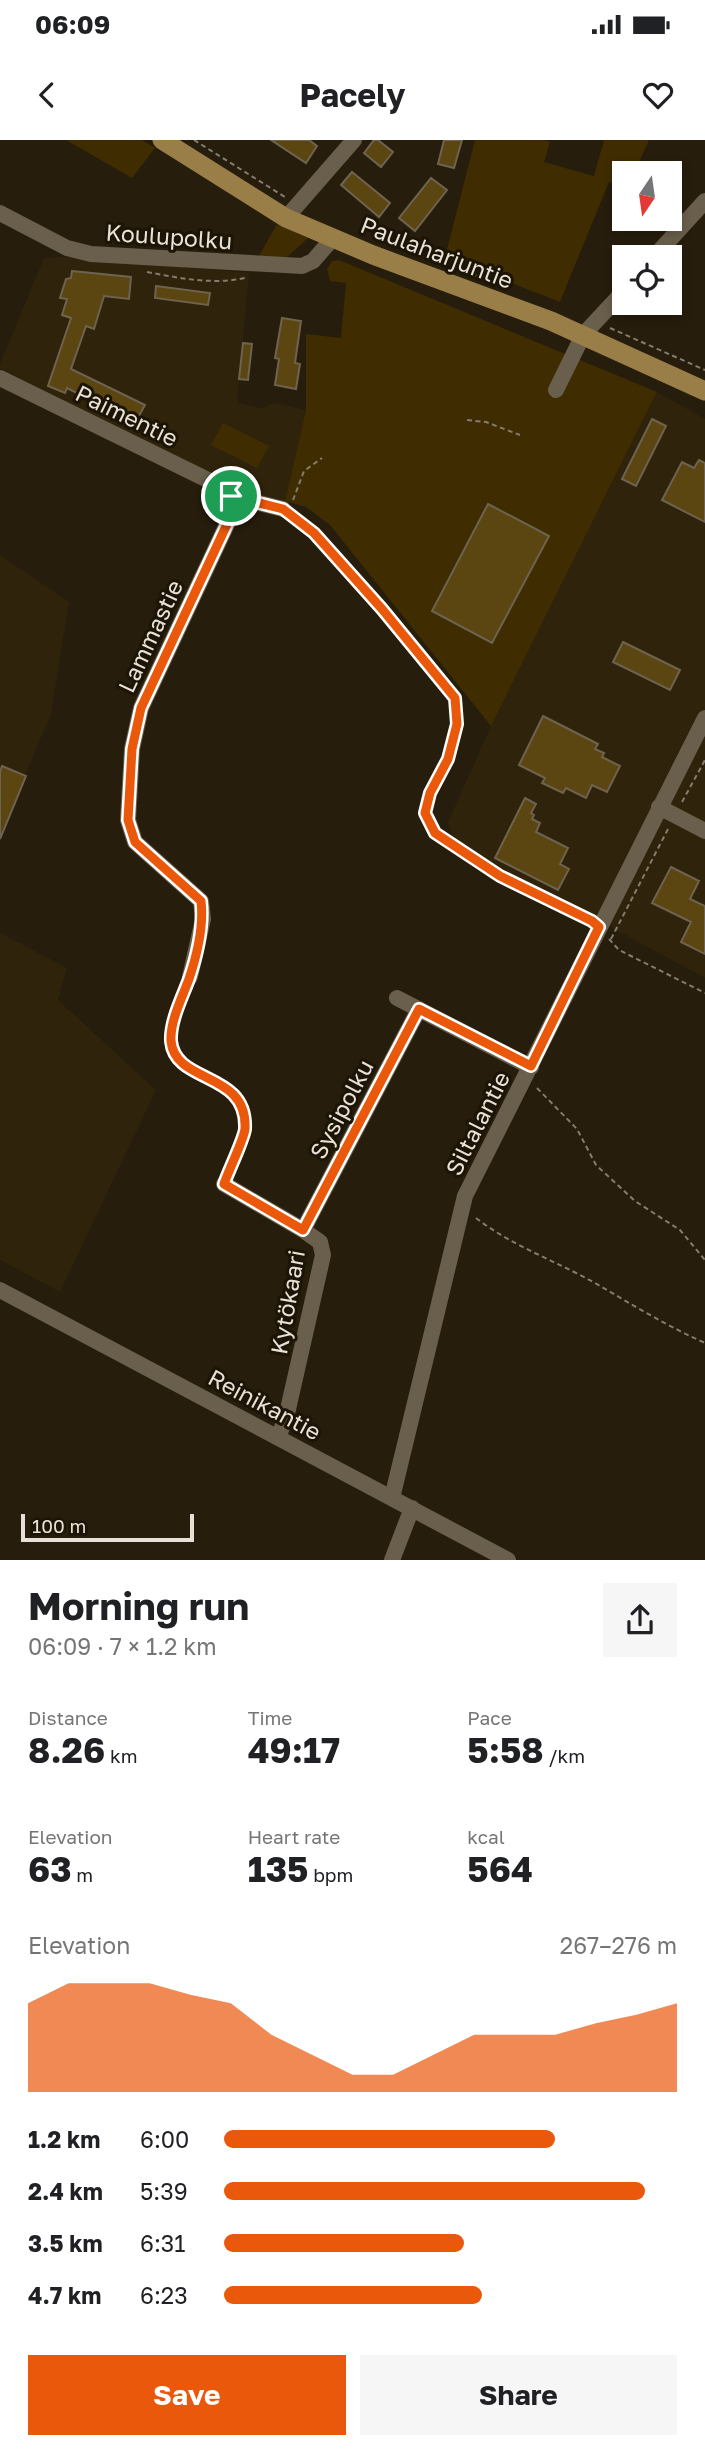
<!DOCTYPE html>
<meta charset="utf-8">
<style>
body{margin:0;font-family:"Golos Text",sans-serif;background:#f6f6f6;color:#202124;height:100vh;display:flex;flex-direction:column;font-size:26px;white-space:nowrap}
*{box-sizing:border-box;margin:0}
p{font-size:23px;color:#757577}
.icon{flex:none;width:38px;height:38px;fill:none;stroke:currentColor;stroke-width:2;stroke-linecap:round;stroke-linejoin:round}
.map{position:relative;height:1420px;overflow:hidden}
.side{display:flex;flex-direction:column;background:#fff;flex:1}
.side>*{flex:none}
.needle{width:46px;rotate:193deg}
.buttons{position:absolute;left:612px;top:21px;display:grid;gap:14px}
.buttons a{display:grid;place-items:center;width:70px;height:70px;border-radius:0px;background:#fff;box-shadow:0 4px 10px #0003;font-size:35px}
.scale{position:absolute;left:21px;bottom:18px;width:173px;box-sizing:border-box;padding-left:7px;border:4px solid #e7e1d7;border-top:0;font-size:19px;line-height:24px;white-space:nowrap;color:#e7e1d7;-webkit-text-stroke:5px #1c1404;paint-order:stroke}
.pin{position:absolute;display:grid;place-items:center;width:60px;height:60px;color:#fff;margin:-30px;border:4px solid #fff;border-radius:50%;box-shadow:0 2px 7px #0007}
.round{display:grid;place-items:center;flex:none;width:74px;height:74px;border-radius:0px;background:#f6f6f6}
.overview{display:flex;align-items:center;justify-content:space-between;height:119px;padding:0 28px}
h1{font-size:38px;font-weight:700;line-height:52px}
.figures{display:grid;grid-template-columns:repeat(3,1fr);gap:10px;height:119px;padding:7px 28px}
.figures div{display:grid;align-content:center}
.figures b{font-size:35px;font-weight:700}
.figures small{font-size:19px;font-weight:400}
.figures p{font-size:19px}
.chart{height:196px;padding:14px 28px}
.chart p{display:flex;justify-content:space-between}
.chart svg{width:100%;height:126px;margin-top:7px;fill:#ea580c;opacity:.7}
.cta{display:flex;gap:14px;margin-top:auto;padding:14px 28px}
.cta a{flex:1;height:80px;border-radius:0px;background:#ea580c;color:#fff;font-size:28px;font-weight:700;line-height:80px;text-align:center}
.cta a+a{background:#f6f6f6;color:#202124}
ul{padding:0 28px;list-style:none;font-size:23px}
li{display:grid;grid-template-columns:112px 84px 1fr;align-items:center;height:52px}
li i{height:18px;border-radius:9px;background:#ea580c}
.status{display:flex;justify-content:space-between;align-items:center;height:49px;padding:0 35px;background:#fff;direction:ltr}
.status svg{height:19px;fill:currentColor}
header{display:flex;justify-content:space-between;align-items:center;height:91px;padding:0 28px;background:#fff;font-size:32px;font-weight:700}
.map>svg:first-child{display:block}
.built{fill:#2f230b}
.green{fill:#3f2c01}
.building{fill:#5b4511;stroke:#6d6350;stroke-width:2}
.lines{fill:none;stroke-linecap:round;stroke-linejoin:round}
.path{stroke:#847c6f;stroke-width:2;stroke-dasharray:5 3.5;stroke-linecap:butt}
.minor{stroke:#695f4c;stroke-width:16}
.major{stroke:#997e48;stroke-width:19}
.route-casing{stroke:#fff;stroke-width:14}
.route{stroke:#ea580c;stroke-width:9}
.labels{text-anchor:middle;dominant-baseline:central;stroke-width:6;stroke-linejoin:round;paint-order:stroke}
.street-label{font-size:23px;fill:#e7e1d7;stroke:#1c1404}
</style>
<div class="status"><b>06:09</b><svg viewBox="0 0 49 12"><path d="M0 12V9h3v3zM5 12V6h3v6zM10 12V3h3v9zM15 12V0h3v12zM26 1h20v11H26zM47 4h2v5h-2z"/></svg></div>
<header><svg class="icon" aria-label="back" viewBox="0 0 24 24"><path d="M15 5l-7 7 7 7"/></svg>Pacely<svg class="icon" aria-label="heart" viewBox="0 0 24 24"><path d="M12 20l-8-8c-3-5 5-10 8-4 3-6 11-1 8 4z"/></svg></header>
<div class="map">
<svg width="705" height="1420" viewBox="0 0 705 1420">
<rect width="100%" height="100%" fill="#261d0c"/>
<path class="built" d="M72 116 249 133 237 263 262 268 274 263 306 270 285 361 255 354 167 314 0 228V224L44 118Z
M657 252 705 279V838L455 703 448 682 491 586Z
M0 415 69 462 51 574 0 694Z
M0 793 67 828 58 860 156 950 60 1152 0 1120Z"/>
<path class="green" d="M66 0H142L155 8 132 38Z
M475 0H543L550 2 544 22 594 36 604 0H649L634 33H625V48L609 42 560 162 445 117Z
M277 84 308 98 283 121H256Z
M339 120 657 252 491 586 330 385 306 367 285 361 306 270V194L341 198 346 143 330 141 327 129 332 121Z
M223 283 269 306 257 328 211 305Z"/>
<path class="building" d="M271 0H309L317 6 306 23Z
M374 0H378L393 12 381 27 364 13Z
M444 0H462L454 28 438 24Z
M352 32 390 63 379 77 341 45Z
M431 38 447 50 415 91 399 78Z
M72 131 131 137 129 159 104 156 94 189 86 186 71 229 145 265 135 283 67 248 65 253 48 246 71 178 62 175 67 159 60 158 66 139 71 138Z
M156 146 210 153 208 165 155 158Z
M282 178 301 181 295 223 300 224 296 249 275 245 279 219 275 218Z
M243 203 252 204 248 240 239 239Z
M652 279 666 286 636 346 622 339Z
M699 320 705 323V382L662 360 682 322 694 328Z
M488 364 549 396 492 503 432 471Z
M623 502 680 530 670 550 613 522Z
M543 576 598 604 595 609 604 613 602 617 620 626 607 652 592 645 586 658 566 648 563 653 542 643 545 638 519 625Z
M2 626 26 636 0 699V632Z
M525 658 536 664 531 673 534 675 532 679 540 683 536 692 568 708 560 724 569 729 558 750 495 718Z
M671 727 699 741 690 759 705 766V814L681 802 691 782 652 763Z"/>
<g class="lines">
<path class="path" d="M194 0 285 57
M434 120 504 146
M147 132C179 138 212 145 245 138
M610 188 705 230
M467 280 486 282 520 295
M293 360 304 331 322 318
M293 377 314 393 382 469 455 558 457 584 448 619 430 653 425 673 435 693 500 736 587 779
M682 662 705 620
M609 799 619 810 705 853
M611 799 668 689
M185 849C179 864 170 883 171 901 174 944 250 931 245 990 244 1003 234 1018 229 1030
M537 948 577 989 596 1025 635 1061 680 1090 705 1120
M476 1078C512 1106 556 1121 595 1143 631 1164 667 1186 705 1203"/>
<path class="minor" d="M0 73 67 108 91 114 302 126 313 121 333 98
M286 78 354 0
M654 117 705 61
M0 238 218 345 231 356
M556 250 583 195 625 150
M231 356 283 369
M659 667 705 691
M190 837 203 779 201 761 135 702 128 680 132 609 141 568 229 380 232 365 231 356
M397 858 531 927
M224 1044 303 1090 320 1102 323 1115 286 1278 278 1297
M303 1090 419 869
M0 1150 508 1420
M392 1358 465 1056 705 578
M392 1420 412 1368"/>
<path class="major" d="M162 0 286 78 373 115 551 181 705 251"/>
</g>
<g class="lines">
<defs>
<path id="route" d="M231 356 283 369 314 393 382 469 455 558 457 584 448 619 430 653 425 673 435 693 500 736 592 781 599 787 531 926 419 869 303 1090 224 1044C228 1032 244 999 245 989 248 930 175 945 171 901 170 881 182 858 189 839 197 815 204 786 201 761L135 702 128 680 132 609 141 568 229 380 232 365Z"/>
</defs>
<use href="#route" class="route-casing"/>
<use href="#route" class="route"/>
</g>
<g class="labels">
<g class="street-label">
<text transform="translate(169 96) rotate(4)">Koulupolku</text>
<text transform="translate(437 112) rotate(21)">Paulaharjuntie</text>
<text transform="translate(127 275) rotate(26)">Paimentie</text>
<text transform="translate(150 496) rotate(-65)">Lammastie</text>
<text transform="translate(341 969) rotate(-62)">Sysipolku</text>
<text transform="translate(477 983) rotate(-63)">Siltalantie</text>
<text transform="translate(287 1162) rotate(-80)">Kytökaari</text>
<text transform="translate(265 1264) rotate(28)">Reinikantie</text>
</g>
</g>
</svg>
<div class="buttons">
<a><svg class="needle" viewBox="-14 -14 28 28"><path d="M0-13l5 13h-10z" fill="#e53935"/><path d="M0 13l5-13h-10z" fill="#757577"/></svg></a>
<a><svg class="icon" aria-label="locate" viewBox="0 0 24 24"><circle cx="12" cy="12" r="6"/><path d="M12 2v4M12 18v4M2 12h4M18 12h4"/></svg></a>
</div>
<div class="scale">100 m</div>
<div class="pin" style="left:231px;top:356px;background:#1e9e55"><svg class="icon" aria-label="arrive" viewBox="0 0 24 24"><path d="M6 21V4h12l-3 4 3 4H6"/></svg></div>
</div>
<section class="side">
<div class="overview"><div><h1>Morning run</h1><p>06:09 · 7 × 1.2 km</p></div><a class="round"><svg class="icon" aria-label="share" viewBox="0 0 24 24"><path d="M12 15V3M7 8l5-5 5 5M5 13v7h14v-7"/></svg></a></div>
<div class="figures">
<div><p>Distance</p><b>8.26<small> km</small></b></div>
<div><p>Time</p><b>49:17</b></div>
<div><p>Pace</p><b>5:58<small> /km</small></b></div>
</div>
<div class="figures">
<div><p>Elevation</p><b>63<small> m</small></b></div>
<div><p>Heart rate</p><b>135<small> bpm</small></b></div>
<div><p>kcal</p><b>564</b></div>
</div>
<div class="chart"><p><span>Elevation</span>267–276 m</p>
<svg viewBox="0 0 160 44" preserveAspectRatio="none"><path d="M0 44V13L10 6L20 6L30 6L40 10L50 13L60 24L70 31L80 38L90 38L100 31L110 24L120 24L130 24L140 20L150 17L160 13V44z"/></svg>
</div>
<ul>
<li><b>1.2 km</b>6:00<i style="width:73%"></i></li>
<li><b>2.4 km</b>5:39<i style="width:93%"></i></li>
<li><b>3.5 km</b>6:31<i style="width:53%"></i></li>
<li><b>4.7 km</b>6:23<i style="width:57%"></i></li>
</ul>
<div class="cta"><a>Save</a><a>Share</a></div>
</section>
